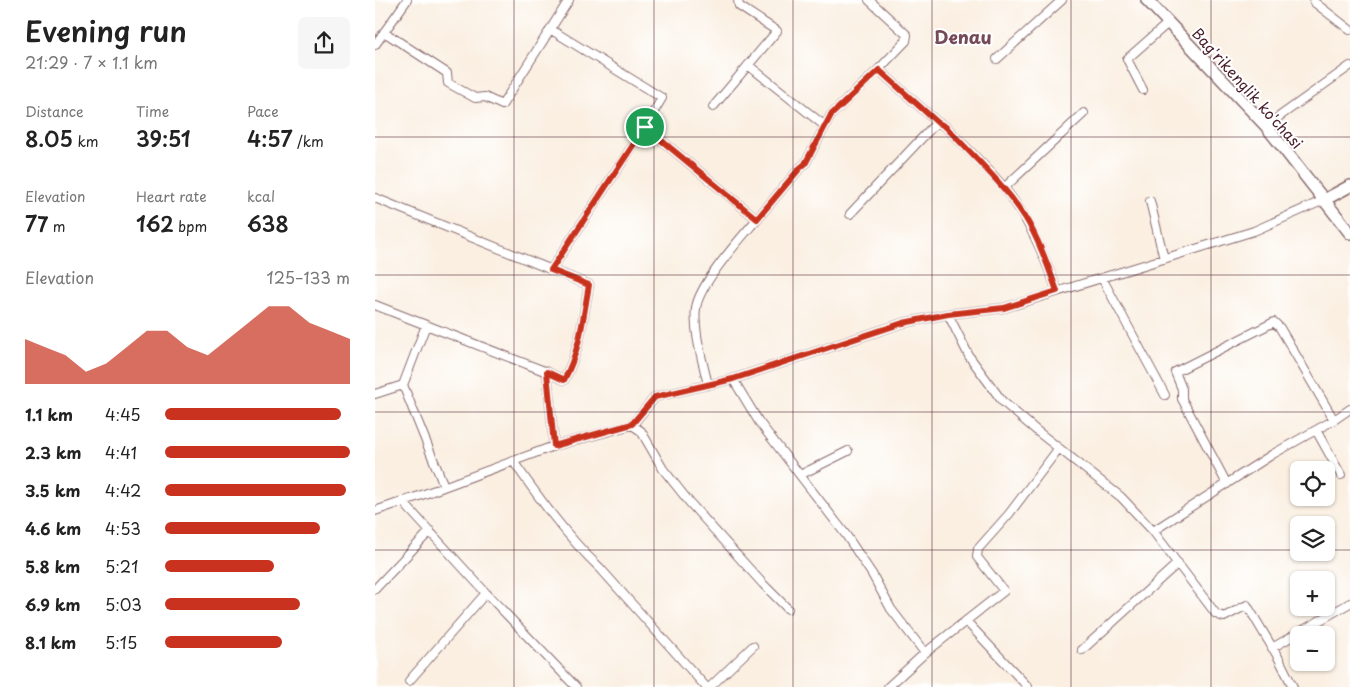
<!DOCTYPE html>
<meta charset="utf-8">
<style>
body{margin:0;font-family:"Playpen Sans",sans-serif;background:#f6f6f6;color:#222;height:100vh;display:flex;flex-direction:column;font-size:19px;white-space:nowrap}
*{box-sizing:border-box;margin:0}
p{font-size:16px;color:#767676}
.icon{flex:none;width:28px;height:28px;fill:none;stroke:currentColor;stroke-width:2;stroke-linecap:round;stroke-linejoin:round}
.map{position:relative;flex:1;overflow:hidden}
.panel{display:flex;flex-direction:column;background:#fff;width:375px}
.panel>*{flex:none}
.controls{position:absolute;left:915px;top:461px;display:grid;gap:10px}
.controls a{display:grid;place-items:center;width:45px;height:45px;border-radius:8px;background:#fff;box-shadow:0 1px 4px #0004;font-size:25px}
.pin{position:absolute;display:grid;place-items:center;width:42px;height:42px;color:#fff;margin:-21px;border:2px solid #fff;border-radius:50%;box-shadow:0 1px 5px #0007}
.round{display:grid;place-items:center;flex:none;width:52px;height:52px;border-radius:8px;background:#f6f6f6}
.summary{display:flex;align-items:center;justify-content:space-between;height:85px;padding:0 25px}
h1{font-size:28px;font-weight:600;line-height:38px}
.metrics{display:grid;grid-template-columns:repeat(3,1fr);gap:8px;height:85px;padding:5px 25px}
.metrics div{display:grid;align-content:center}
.metrics b{font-size:21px;font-weight:600}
.metrics small{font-size:14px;font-weight:400}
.metrics p{font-size:14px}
.chart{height:140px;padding:10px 25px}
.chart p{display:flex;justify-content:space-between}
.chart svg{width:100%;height:90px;margin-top:5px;fill:#c8321e;opacity:.7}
ul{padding:0 25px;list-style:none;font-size:16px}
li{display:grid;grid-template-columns:80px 60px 1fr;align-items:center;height:38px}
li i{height:12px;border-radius:6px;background:#c8321e}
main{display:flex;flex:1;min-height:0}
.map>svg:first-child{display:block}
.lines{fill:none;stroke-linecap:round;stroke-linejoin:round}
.street-casing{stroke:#88686b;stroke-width:10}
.secondary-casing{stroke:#88686b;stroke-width:14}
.street{stroke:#fff;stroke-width:8}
.secondary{stroke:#fff;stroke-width:11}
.route-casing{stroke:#fff;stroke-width:10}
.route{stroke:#c8321e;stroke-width:6}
.grid{fill:none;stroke:#4a1f2b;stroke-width:1;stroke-opacity:0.55}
.labels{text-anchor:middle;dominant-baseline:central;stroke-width:4;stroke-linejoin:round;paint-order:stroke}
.street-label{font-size:15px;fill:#4a1f2b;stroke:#fff}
.quarter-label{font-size:18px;font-weight:bold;fill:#754958;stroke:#fff}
</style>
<main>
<section class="panel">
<div class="summary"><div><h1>Evening run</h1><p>21:29 · 7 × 1.1 km</p></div><a class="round"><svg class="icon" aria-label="share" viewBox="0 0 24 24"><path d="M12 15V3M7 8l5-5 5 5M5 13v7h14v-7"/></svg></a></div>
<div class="metrics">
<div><p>Distance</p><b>8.05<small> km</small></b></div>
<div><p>Time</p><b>39:51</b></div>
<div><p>Pace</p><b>4:57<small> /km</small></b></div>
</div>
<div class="metrics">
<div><p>Elevation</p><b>77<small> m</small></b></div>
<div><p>Heart rate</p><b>162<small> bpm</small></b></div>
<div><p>kcal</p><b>638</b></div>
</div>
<div class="chart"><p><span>Elevation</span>125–133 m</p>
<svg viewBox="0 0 160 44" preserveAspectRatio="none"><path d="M0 44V22L10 26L20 30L30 38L40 34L50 26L60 18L70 18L80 26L90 30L100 22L110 14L120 6L130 6L140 14L150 18L160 22V44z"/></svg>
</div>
<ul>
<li><b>1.1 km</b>4:45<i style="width:95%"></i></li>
<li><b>2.3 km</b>4:41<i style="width:100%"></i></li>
<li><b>3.5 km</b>4:42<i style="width:98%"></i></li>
<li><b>4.6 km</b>4:53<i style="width:84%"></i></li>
<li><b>5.8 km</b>5:21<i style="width:59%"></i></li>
<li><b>6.9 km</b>5:03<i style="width:73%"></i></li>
<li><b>8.1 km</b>5:15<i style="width:63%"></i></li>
</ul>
</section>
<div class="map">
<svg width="975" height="687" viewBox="0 0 975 687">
<rect width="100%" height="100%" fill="#fff"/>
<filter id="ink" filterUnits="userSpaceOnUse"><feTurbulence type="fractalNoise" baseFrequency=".02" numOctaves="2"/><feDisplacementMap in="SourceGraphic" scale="10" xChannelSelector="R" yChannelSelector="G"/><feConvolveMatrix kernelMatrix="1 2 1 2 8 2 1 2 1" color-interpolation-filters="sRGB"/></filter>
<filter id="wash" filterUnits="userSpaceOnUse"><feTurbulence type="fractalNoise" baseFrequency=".0096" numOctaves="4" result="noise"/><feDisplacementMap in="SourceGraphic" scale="20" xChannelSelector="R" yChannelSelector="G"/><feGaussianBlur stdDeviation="1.12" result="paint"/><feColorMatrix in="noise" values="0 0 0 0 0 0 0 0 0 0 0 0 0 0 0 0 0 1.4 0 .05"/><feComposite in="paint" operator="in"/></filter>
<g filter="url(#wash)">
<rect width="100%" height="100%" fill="#faefe1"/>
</g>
<g filter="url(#ink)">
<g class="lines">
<defs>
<path id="street" d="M939 2 975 30
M175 29 287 98 270 127 176 270
M9 32 72 73 73 83 100 98 110 97 127 105 194 0
M0 45 32 0
M622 59 687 0
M373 65 450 126
M768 90 752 59 793 23
M338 107 402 31 364 6 363 0
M562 122 571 127C590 147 612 167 630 189 654 219 669 255 682 291
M891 126 975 66
M270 127 382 219 425 168 430 164 456 115 504 69 531 41 532 35 494 0
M629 188 709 113
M0 198 214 285C208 318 205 351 189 380L172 372 179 446
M775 201 789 259
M475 214 562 122 504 70
M727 278 790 395
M0 305 51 325
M573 314 594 356 627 401 662 431 746 497 778 531 841 614 849 617 872 605 903 657 918 687
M358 379 384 422 471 535 497 574 516 609 550 653
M28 385 69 486
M333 385C328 362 318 331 321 308 324 284 366 238 382 219
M0 394 28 385 51 325 172 372
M257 425 266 431 288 469 315 503 388 584 413 609
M941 430 966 475
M138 461C164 498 192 537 225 568L331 687
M425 475 473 451
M852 484 807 399V389L800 372 899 322 905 328 959 420
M27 501 111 593 201 687
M0 511 44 496 179 446 257 425 280 397 358 379 528 323 573 314 629 308 879 231 949 200
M778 531 898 454 959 420 975 409
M0 589 55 531
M591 621 653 687
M897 648 975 603
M707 650 803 563
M34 681 111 593
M335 687 378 646
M513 687 550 653 629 591 602 557 603 549 634 514 684 448"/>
<path id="secondary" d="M772 0 891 126 975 233
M949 200 975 186"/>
</defs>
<use href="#street" class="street-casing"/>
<use href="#secondary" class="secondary-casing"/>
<use href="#street" class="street"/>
<use href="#secondary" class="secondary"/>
</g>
</g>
<g class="lines" filter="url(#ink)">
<defs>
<path id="route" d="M504 70 562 122 571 127C598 156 628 183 650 217 664 240 673 266 682 291L629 308 573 314 528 323 358 379 280 397 257 424 179 446 172 372 189 380C205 351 208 318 214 285L176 270 270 127 382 219 425 168 430 164 456 115Z"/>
</defs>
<use href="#route" class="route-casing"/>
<use href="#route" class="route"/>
</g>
<path class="grid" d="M139 0V687M279 0V687M418 0V687M557 0V687M696 0V687M836 0V687M0 137H975M0 275H975M0 412H975M0 550H924M951 550H975"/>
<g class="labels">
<g class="street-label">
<text transform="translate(873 88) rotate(48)">Bag'rikenglik ko'chasi</text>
</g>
<g class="quarter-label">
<text x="588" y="36">Denau</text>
</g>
</g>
</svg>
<div class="controls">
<a><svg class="icon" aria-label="locate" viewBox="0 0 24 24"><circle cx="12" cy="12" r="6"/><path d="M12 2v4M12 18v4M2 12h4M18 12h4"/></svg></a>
<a><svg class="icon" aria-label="layers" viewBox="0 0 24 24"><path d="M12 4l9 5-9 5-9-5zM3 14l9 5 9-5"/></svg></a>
<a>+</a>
<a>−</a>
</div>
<div class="pin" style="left:270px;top:127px;background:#1e9e55"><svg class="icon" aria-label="arrive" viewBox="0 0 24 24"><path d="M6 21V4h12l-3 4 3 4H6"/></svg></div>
</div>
</main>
